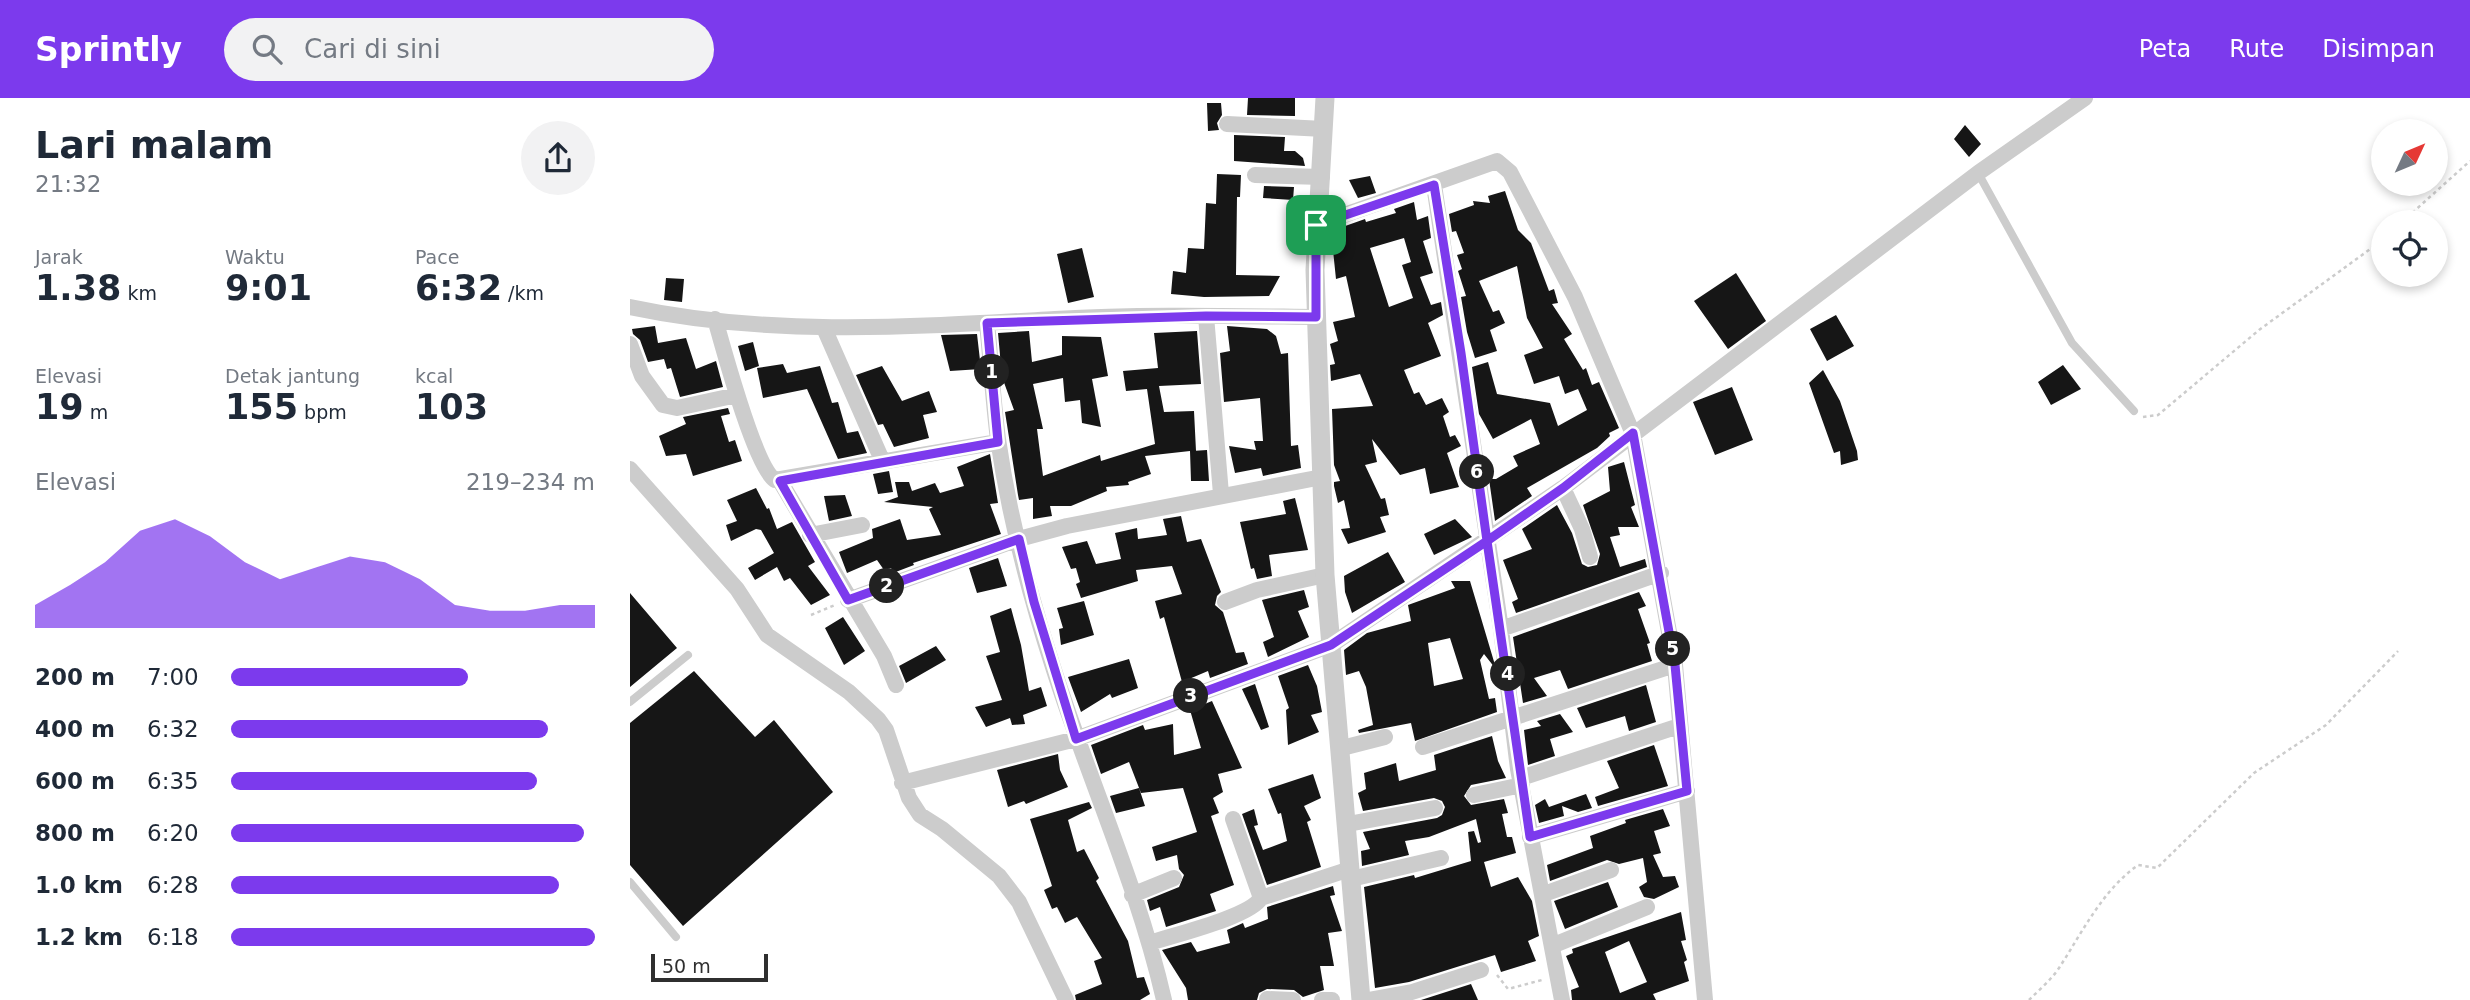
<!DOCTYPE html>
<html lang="id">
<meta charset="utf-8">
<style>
body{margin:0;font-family:"DejaVu Sans",sans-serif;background:#f2f2f3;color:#1f2937;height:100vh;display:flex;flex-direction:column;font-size:26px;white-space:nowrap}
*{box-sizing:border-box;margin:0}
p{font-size:23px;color:#747a83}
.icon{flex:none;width:38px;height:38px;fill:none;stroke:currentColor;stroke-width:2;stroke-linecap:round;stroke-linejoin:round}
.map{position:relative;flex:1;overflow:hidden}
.details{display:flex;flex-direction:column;background:#fff;width:630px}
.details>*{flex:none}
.needle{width:46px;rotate:46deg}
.buttons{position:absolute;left:1741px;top:21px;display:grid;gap:14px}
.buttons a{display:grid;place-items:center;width:77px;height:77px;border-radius:50%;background:#fff;box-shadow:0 4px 10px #0003;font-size:35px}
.scale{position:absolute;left:21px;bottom:18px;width:117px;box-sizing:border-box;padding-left:7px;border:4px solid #2f2f2f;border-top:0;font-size:19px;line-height:24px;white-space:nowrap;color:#2f2f2f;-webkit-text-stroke:5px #fff;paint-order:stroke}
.pin{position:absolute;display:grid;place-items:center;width:60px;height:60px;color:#fff;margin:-30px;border-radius:14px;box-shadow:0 4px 10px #0006}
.km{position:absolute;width:35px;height:35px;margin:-18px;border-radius:50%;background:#222;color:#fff;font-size:19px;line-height:35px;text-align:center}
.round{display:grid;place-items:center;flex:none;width:74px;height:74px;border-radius:37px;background:#f2f2f3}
.headline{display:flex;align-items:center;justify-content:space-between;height:119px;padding:0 35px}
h1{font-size:38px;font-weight:600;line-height:52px}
.figures{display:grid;grid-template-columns:repeat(3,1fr);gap:10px;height:119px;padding:7px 35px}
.figures div{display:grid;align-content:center}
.figures b{font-size:35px;font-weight:600}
.figures small{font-size:19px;font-weight:400}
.figures p{font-size:19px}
.chart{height:196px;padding:14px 35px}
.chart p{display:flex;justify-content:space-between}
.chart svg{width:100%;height:126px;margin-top:7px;fill:#7c3aed;opacity:.7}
ul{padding:0 35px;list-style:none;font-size:23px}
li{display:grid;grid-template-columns:112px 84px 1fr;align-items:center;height:52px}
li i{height:18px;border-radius:9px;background:#7c3aed}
header{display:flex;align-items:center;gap:42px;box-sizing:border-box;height:98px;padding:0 35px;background:#7c3aed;color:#fff}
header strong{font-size:33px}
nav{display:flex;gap:38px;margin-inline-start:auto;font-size:24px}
.search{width:490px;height:63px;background:#f2f2f3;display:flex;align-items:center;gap:18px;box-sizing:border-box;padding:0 24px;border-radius:38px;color:#747a83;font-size:26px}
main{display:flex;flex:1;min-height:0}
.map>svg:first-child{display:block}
.building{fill:#161616;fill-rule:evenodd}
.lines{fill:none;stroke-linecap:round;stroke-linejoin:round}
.path{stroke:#ccc;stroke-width:2.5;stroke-dasharray:3.5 3.5;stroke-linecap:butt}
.service{stroke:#ccc;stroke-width:8}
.minor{stroke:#ccc;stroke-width:16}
.tertiary{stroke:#ccc;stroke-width:19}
.route-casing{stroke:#fff;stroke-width:14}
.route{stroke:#7c3aed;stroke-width:9}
</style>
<header>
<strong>Sprintly</strong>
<div class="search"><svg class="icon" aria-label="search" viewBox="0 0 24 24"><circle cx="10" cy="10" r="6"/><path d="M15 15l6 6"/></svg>Cari di sini</div>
<nav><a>Peta</a><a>Rute</a><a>Disimpan</a></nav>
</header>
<main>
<section class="details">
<div class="headline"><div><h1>Lari malam</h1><p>21:32</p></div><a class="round"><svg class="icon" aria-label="share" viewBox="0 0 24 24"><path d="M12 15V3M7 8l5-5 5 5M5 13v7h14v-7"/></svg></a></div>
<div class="figures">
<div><p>Jarak</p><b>1.38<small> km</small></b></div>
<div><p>Waktu</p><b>9:01</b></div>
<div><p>Pace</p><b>6:32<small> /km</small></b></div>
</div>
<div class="figures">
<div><p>Elevasi</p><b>19<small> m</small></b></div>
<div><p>Detak jantung</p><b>155<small> bpm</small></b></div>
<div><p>kcal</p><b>103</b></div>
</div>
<div class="chart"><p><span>Elevasi</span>219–234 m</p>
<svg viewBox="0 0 160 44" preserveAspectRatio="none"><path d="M0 44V36L10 29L20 21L30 10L40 6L50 12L60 21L70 27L80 23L90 19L100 21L110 27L120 36L130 38L140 38L150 36L160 36V44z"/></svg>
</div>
<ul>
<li><b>200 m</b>7:00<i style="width:65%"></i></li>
<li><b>400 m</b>6:32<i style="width:87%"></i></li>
<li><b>600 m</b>6:35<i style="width:84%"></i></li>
<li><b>800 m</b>6:20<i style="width:97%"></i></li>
<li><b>1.0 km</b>6:28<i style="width:90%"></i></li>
<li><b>1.2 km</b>6:18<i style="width:100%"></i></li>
</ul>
</section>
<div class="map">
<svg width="1840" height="902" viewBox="0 0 1840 902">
<rect width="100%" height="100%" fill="#fff"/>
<path class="building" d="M618 0H665V18L617 17Z
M577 5H591L592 17 587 25 589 32 578 33Z
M1335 27 1351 46 1339 59 1324 41Z
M604 37 655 39 654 53H665L673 60 675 68 604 63Z
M587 76 611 77 610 99H607L606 177 650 178 639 198 574 199 541 196 543 173 556 175 558 150 574 151 576 105 586 106Z
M740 78 746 95 728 100 719 82Z
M634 88 664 89 663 102 633 100Z
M875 93 888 132 901 145 919 193 924 191 928 205 922 206 942 236 934 241 953 272 956 270 962 287 969 284 989 330 979 335 980 338 967 350 897 390 902 398 865 423 859 381H866L888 368 883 358 910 346 901 321 863 341 849 316 842 269 858 264 867 296 920 305 928 328 957 312 948 291 935 296 929 278 904 286 894 257 913 250 897 220 887 168 849 183 863 214 869 212 875 225 860 232 867 253 845 260 837 234 831 199 836 198 828 173 832 171 827 157 834 155 826 133 822 134 819 116 844 107 843 103 860 105 858 98Z
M784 104 787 122 798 118 801 140 793 143 803 175 790 179 801 207 811 204 813 217 798 225 811 258 774 272 784 296 789 294 796 307 812 300 819 314 813 318 820 339 825 337 831 348 817 355 829 389 800 396 795 370 770 377 742 341 747 364 735 367 751 401 755 400 759 417 750 419 756 434 718 446 711 431 720 430 714 402 708 405 704 388V384L710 383 704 367 702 311 743 308 730 276 701 283 700 267 705 266 700 246 708 243 703 224 725 219 716 178 706 181 701 133 735 121 736 124 766 115 764 111ZM774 140 781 164 772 167 783 200 759 209 740 150Z
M452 150 464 199 438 205 427 156Z
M1106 175 1136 223 1098 251 1064 203Z
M36 180 54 181 52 204 34 202Z
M1206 217 1224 248 1197 263 1180 231Z
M25 228 28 245 56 240 66 271 86 263 93 289 50 299 41 270 37 271 34 261 18 264 10 242 3 236 2 231Z
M597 228 637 231 646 238 651 256 658 255 661 348 668 347 671 370 633 378 631 370 605 375 599 348 626 352 624 343H633L630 300 594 304 590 255 600 253Z
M399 233 402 264 432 257V238L471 239 478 278 462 281 471 329 452 325 450 302 435 304 433 280 403 286 413 331H407L413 378 470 357 471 363 525 346 517 291 496 293 493 273 528 270 524 235 567 233 571 286 529 288 534 314 564 313 566 353H562L577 352 579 383H561L560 353 515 358 521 376 498 384 499 387 476 389 477 393 441 408H420L422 418 403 421V400L389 402 388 397 375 314 384 312 372 279 368 235Z
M347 236 351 271 320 273 311 237Z
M123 244 129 268 115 273 108 248Z
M153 266 157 275 190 268 202 305 208 304 217 335 228 333 237 355 208 361 177 291 133 300 127 270Z
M1433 267 1451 291 1421 307 1408 284Z
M252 268 272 303 299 293 307 314 293 317 299 340 264 349 253 326 248 327 226 277Z
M1193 272 1210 303 1227 353 1228 362 1211 367 1210 353 1204 355 1179 285Z
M1102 289 1123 342 1085 357 1063 304Z
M98 310 100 316 91 318 99 344 105 342 112 363 63 378 56 356 36 358 29 338 56 326 53 319Z
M360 356 368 405 360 406 371 436 283 465 284 467 263 475 261 470 254 472 247 462 217 475 209 454 243 440 242 431 270 421 277 442 311 437 299 411 303 409 254 404 268 399 265 384H279L282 393 305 385 310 395 334 388 327 369Z
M994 364 1005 407 1001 409 1009 429H988L990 437 980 439 990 469 1015 461 1017 469 886 515 882 504 888 501 873 462 902 451 892 431 927 407 942 435 952 466 958 469 967 467 970 456 953 407 980 393 978 369Z
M259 373 263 394 248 396 243 376Z
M126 390 137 411 139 410 147 431 162 424 185 464 178 468 200 497 181 507 160 480 154 483 147 469 125 482 118 470 144 455 131 432 126 431 101 443 96 427 107 423 97 402Z
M215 397 222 418 199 423 194 398Z
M665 400 678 452 639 457 642 478 627 481 624 470 621 471 610 424 656 416 653 403Z
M551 418 557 444 571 441 591 494 587 498 585 507 593 514 606 555 614 554 618 566 580 580 578 573 552 584 534 519 530 521 525 503 552 496 542 468 506 472 508 483 451 500 446 486 450 484 446 470 441 471 432 449 457 443 466 466 491 461 485 435 507 430 508 441 537 437 533 421Z
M825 421 842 439 804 457 794 436Z
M758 454 775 484 722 515 715 494 714 478Z
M368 460 377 488 347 495 339 470Z
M821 483H840L865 567V570L854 556 850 562 859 601 865 600 867 614 785 643 781 625 729 635 728 632 743 627 736 589 729 573 716 577 714 552 737 535 781 523 778 507 825 490ZM820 540 833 581 804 588 798 545Z
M674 492 679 509 668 513 679 539 638 559 633 544 644 539 632 502Z
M1009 494 1016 508 1008 511 1020 545 1017 546 1022 563 938 591 930 572 904 580 917 598 893 605 883 539Z
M0 495 47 550 0 589Z
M454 503 464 537 431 547 429 531 433 530 427 510Z
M381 510 391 547 399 593 411 589 417 608 393 617 395 626 382 627 380 620 356 629 345 609 372 602 356 558 370 554 360 518Z
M213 519 235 553 214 567 195 530Z
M306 548 316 562 276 585 269 568Z
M499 561 508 590 482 600 480 596 451 614 438 579Z
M678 567 687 588 692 614 681 617 689 634 658 647 656 612 659 610 648 578Z
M64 573 125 639 144 622 203 694 53 828 0 767V625Z
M625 586 639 629 631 632 612 591Z
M1016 587 1026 624 999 633 995 618 956 630 947 610Z
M582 603 612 670 588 676 593 694 583 700 589 715 581 718 604 787 580 796 586 813 536 829 530 809 520 813 517 802 549 789 554 777 549 771 547 757 526 763 522 749 567 734 553 690 511 695 499 664 471 676 461 647 513 627 515 632 543 626 544 657 571 650 560 612Z
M930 616 943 634 920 641 925 658 898 667 894 632 911 628 907 623Z
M862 638 868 663 876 680 841 687 834 698 841 707 874 701 878 715 872 716 877 739H882L886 755 854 764 861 789 888 779 902 803 909 838 898 843 906 863 871 874 865 857 779 884 745 890 734 789 784 777 785 780 841 763 838 734 844 733 848 745 851 744 846 721 799 739 775 743 779 757 732 768 731 753 740 751 733 734 807 720 812 717 815 709 812 703 804 700 733 713 728 695 736 691 734 675 766 665 769 683 806 672 804 657Z
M1024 647 1038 688 968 708 965 699 989 690 977 663Z
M428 656 430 672 438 689 396 706 394 703 378 709 367 672Z
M683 676 691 700 674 708 681 722 677 724 691 769 637 787 612 716 624 711 628 727 624 728 633 752 657 743 651 715 648 716 638 691Z
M509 690 515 708 486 715 480 698Z
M956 696 962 710 948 714 932 708 934 718 909 725 905 707 915 701 919 709Z
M459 704 462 710 438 722 447 754 454 751 469 780 466 783 498 843 507 880 514 879 520 896 510 902H446L445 897 472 886 464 863 472 860 447 819 435 825 427 809 422 811 414 792 422 788 400 721Z
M1033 711 1040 728 1024 733 1031 755 1023 757 1033 779 1045 778 1049 789 1024 801 1014 799 1009 789 1017 784 1013 760 989 766 977 762 920 783 917 767 963 750 960 738 996 725 995 722Z
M978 784 988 809 935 831 924 803Z
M703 788 705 797 700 798 712 833 698 835 704 868H690L694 892 673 899 664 892 637 891 629 895 627 902H558L556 890 532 852 561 844 567 854 600 845 597 832 613 825 615 830 638 821 637 809Z
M1051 814 1056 842 1051 843 1057 862 1054 864 1059 883 1023 896 1026 902H942L941 892 949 889 936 858 943 855 942 851ZM999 843 1017 884 990 895 975 854Z
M841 886 848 902H791Z"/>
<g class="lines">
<path class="path" d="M1772 124 1840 63
M1513 319 1528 317 1629 232 1754 141
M181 517 205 507
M867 877 878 891 912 882
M1399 902C1409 892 1421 882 1429 870 1453 833 1472 793 1508 767L1527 770 1624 675 1696 627 1768 553"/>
<path class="service" d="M1348 75 1442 245 1504 313
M0 604 58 557
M0 784 46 839"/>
<path class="minor" d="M597 26 694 31
M625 77 692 79
M804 87 871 531 888 671 932 902
M686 127 867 63 880 74 945 199 1003 336 1045 567 1075 902
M0 209C140 239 283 229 425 221 511 216 599 218 686 219
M576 218 591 396
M85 221C93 249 125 369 145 382L368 344
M357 225C361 264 363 303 368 341 379 418 399 495 423 569 458 680 508 788 534 902
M194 230 252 362
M0 246 12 278 33 307 47 310 107 297
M0 371 107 491 137 537 219 594 248 621 256 632 279 700 290 717 312 731 369 778 389 804 436 902
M150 383 254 558 266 587
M933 390 952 431 960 459
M180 437 232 427
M218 502 389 441 437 428 692 379
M595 504 627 492 695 477
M871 531 1031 475
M793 649 1045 567
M712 650 755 639
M891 680 1049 628
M272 685 446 641 701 547 933 390 1348 75 1455 0
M844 697 892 687
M603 721 631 800 720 771
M718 726 805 710
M900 739 1057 693
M721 781 811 760
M914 796 981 772
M502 797 544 780
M520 845C543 837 620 819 631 800
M924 847 1017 809
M637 901 663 902
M692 902H702
M738 902 782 894 851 872"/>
<path class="tertiary" d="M695 0 685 172 695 477 731 902"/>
</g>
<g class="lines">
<defs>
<path id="route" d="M686 127V219L576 218 357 225 368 344 150 383 218 502 389 441 404 504 446 641 701 547 857 443 900 739 1057 693 1045 567 1003 335 933 390 857 443 831 255 804 87 686 127"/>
</defs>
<use href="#route" class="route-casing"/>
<use href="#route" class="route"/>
</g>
</svg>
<div class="buttons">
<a><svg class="needle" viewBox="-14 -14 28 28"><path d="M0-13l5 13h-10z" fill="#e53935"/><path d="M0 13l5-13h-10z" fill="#747a83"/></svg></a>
<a><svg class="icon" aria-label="locate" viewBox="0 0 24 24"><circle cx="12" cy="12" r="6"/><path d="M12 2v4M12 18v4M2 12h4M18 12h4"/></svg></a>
</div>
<div class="scale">50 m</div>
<div class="pin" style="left:686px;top:127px;background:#1e9e55"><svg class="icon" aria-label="arrive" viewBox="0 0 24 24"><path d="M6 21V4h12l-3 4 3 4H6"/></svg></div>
<b class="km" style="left:362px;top:274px">1</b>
<b class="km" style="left:257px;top:488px">2</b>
<b class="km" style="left:561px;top:598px">3</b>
<b class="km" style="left:878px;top:576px">4</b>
<b class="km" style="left:1043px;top:551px">5</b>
<b class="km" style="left:847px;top:374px">6</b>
</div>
</main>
